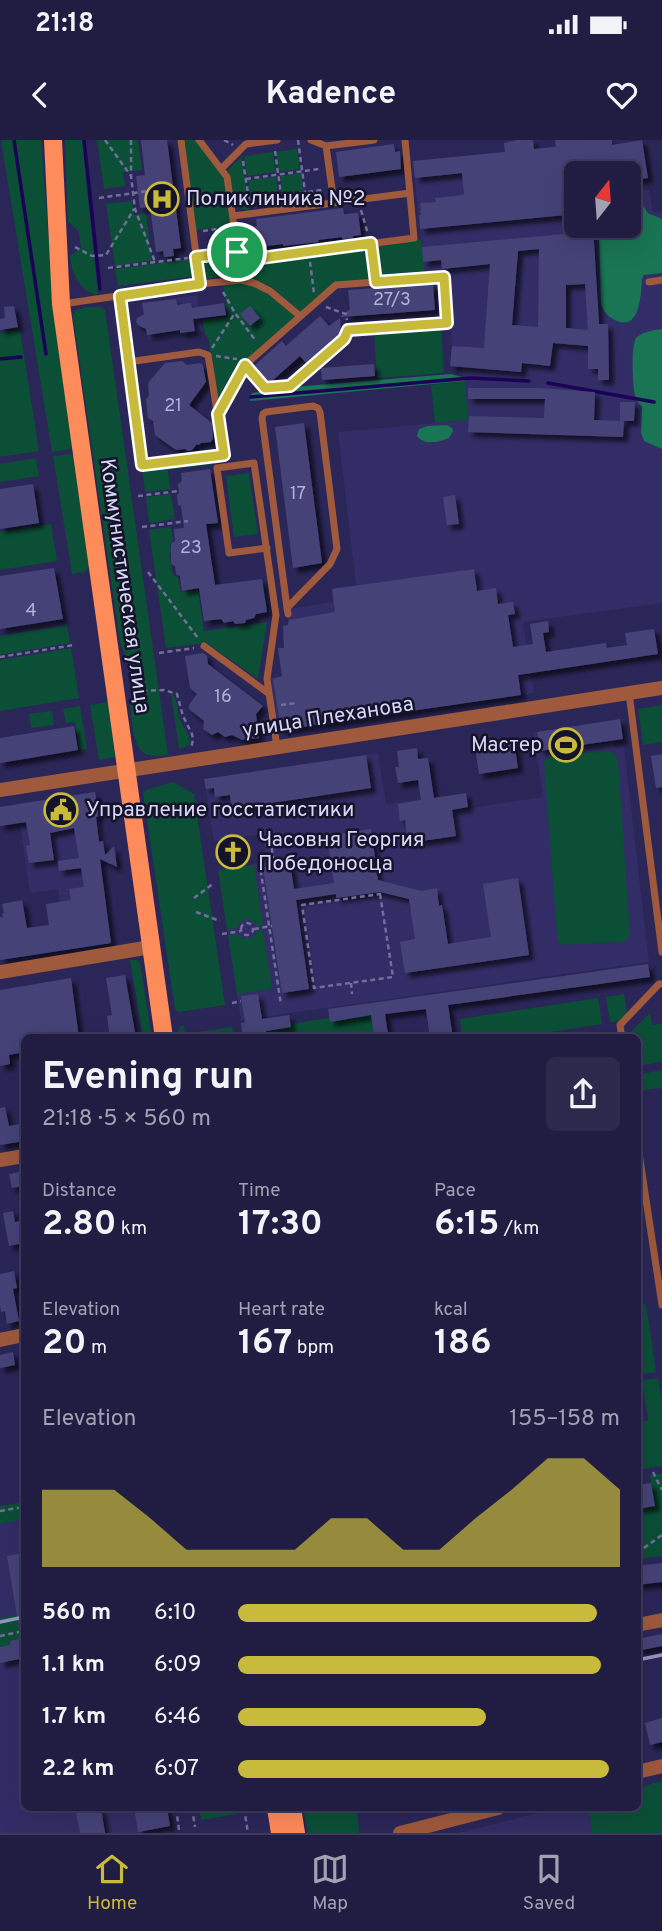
<!DOCTYPE html>
<meta charset="utf-8">
<style>
body{margin:0;font-family:Overpass,sans-serif;background:#2d294d;color:#f1f3f6;height:100vh;display:flex;flex-direction:column;font-size:26px;white-space:nowrap}
*{box-sizing:border-box;margin:0}
p{font-size:23px;color:#a2a1b2}
.icon{flex:none;width:38px;height:38px;fill:none;stroke:currentColor;stroke-width:2;stroke-linecap:round;stroke-linejoin:round}
.map{position:relative;flex:1;overflow:hidden}
.drawer{position:absolute;left:21px;top:894px;width:620px;height:777px;display:flex;flex-direction:column;background:#201c42;border-radius:10px;box-shadow:0 7px 28px #0002,0 0 0 2px #3d3a5b}
.drawer>*{flex:none}
.needle{width:46px;rotate:17deg}
.buttons{position:absolute;left:564px;top:21px;display:grid;gap:14px}
.buttons a{display:grid;place-items:center;width:77px;height:77px;border-radius:10px;background:#201c42;box-shadow:0 7px 28px #0002,0 0 0 2px #3d3a5b;font-size:35px}
.pin{position:absolute;display:grid;place-items:center;width:60px;height:60px;color:#fff;margin:-30px;border:4px solid #fff;border-radius:50%;box-shadow:0 2px 7px #0007}
.round{display:grid;place-items:center;flex:none;width:74px;height:74px;border-radius:10px;background:#2d294d}
.headline{display:flex;align-items:center;justify-content:space-between;height:119px;padding:0 21px}
h1{font-size:38px;font-weight:700;line-height:52px}
.figures{display:grid;grid-template-columns:repeat(3,1fr);gap:10px;height:119px;padding:7px 21px}
.figures div{display:grid;align-content:center}
.figures b{font-size:35px;font-weight:700}
.figures small{font-size:19px;font-weight:400}
.figures p{font-size:19px}
.chart{height:196px;padding:14px 21px}
.chart p{display:flex;justify-content:space-between}
.chart svg{width:100%;height:126px;margin-top:7px;fill:#c8bb3b;opacity:.7}
ul{padding:0 21px;list-style:none;font-size:23px}
li{display:grid;grid-template-columns:112px 84px 1fr;align-items:center;height:52px}
li i{height:18px;border-radius:9px;background:#c8bb3b}
.status{display:flex;justify-content:space-between;align-items:center;height:49px;padding:0 35px;background:#201c42;direction:ltr}
.status svg{height:19px;fill:currentColor}
header{display:flex;justify-content:space-between;align-items:center;height:91px;padding:0 21px;background:#201c42;font-size:32px;font-weight:700}
.menu{display:flex;justify-content:space-around;align-items:center;height:98px;border-top:2px solid #3d3a5b;background:#201c42;font-size:19px;color:#a2a1b2}
.menu a{display:grid;justify-items:center;gap:4px}
.menu .on{color:#c8bb3b}
.map>svg:first-child{display:block}
.built{fill:#322d66}
.green{fill:#0b4f37}
.forest{fill:#197553}
.lines{fill:none;stroke-linecap:round;stroke-linejoin:round}
.stream{stroke:#1b0257;stroke-width:3.5}
.building{fill:#454378;fill-rule:evenodd;filter:url(#shadow)}
.path{stroke:#716f9a;stroke-width:2.5;stroke-dasharray:5 3.5;stroke-linecap:butt}
.service{stroke:#9f593c;stroke-width:7}
.minor{stroke:#9f593c;stroke-width:14}
.tertiary{stroke:#9f593c;stroke-width:14}
.primary{stroke:#fe8b5a;stroke-width:18}
.rail{stroke:#9695bc;stroke-width:3.5}
.route-casing{stroke:#fff;stroke-width:14}
.route{stroke:#c8bb3b;stroke-width:9}
.labels{text-anchor:middle;dominant-baseline:central;stroke-width:5;stroke-linejoin:round;paint-order:stroke}
.number-label{font-size:18px;fill:#b2b2d7}
.poi-label{font-size:21px;fill:#d6d7f7;stroke:#141329;text-anchor:start}
.street-label{font-size:21px;fill:#d6d7f7;stroke:#141329}
</style>
<div class="status"><b>21:18</b><svg viewBox="0 0 49 12"><path d="M0 12V9h3v3zM5 12V6h3v6zM10 12V3h3v9zM15 12V0h3v12zM26 1h20v11H26zM47 4h2v5h-2z"/></svg></div>
<header><svg class="icon" aria-label="back" viewBox="0 0 24 24"><path d="M15 5l-7 7 7 7"/></svg>Kadence<svg class="icon" aria-label="heart" viewBox="0 0 24 24"><path d="M12 20l-8-8c-3-5 5-10 8-4 3-6 11-1 8 4z"/></svg></header>
<div class="map">
<svg width="662" height="1693" viewBox="0 0 662 1693">
<defs>
<filter id="shadow"><feDropShadow dx="5" dy="5" stdDeviation="2" flood-color="#0009"/></filter>
</defs>
<rect width="100%" height="100%" fill="#2a2658"/>
<path class="built" d="M579 4 582 33H576V86H628V51L649 50 653 72 662 71V463L523 482 534 553 278 590 270 538 282 536 278 509 284 507 283 495H285L288 485V469L333 462 332 449 356 445 338 292 468 280 462 227 450 226 452 206 447 135 425 136 413 21Z
M197 155 202 192 148 200 146 187 139 186 136 182 139 177 144 175 142 163Z
M533 592H536L539 613 614 602 615 608 624 607 649 822 241 880 218 730 267 722 262 694 214 701 204 639 368 629 366 615 378 613 386 664 442 656 445 672 543 657Z
M95 652 105 714 99 716 111 803 67 809 58 749 30 753 17 664Z
M24 1379V1473L0 1478V1384Z
M24 1498V1668H167L171 1693H0V1507L10 1501Z
M662 1641V1693H458L559 1668H637V1648Z"/>
<path class="green" d="M1 0H41L54 166 73 303 71 309 52 312Z
M65 0H82L98 154 95 155C79 149 71 132 70 116L81 108 79 92 68 81Z
M97 0H138L142 30 123 32 125 46 104 49Z
M184 0H196L224 38 234 109 215 112 212 88 196 90Z
M297 9 300 29 279 32 276 12Z
M273 12 276 32 247 36 244 16Z
M242 16 249 71 234 67 228 30Z
M301 33 303 50 282 53 280 36Z
M276 37 278 53 250 57 248 40Z
M132 61 134 75 146 73 152 121 115 126 106 64Z
M421 99 425 136 378 139 374 105Z
M370 106 374 140 335 143 301 172 270 146 237 136 241 123Z
M234 114 236 122 232 136 203 139 200 119Z
M193 119 195 136 118 146 115 129Z
M240 143C263 146 279 162 296 177L240 226 219 263 209 201 205 193 202 180 228 177 223 145Z
M85 167H99L105 170 168 615C144 619 137 612 133 590 132 580 130 571 130 561L132 557 146 555 142 525 130 526 120 502 73 176 75 171Z
M441 188 444 233 377 238 374 193Z
M20 190 39 311 0 317V193Z
M465 241 468 280 435 283 431 245Z
M71 314 75 317 90 425 85 432 72 434 53 316Z
M221 317 222 323 168 330 170 349 145 352 142 328Z
M36 318 39 336 0 342V324Z
M249 333 258 394 234 397 226 336Z
M171 354 175 379 149 383 146 357Z
M51 384 57 421 0 430V392Z
M171 387 173 400 170 403 171 412 169 414 173 435 178 437 181 452 198 450 204 491 267 482 258 539 206 503 166 508 149 390Z
M67 485 70 503 0 515V496Z
M71 508 79 558 0 571V520Z
M171 554H173C178 562 177 568 179 577 182 587 190 593 190 603L186 607 179 609Z
M108 562 115 617 99 620 90 565Z
M662 565V602L643 605 638 569Z
M80 566 87 609 79 610 75 582 66 583 63 569Z
M52 571 54 585 31 588 29 574Z
M609 611 615 614 618 621 630 795 626 800 621 802 563 805 558 801 557 794 544 622 548 617 553 615Z
M173 642 194 654 225 865 178 872 175 869 143 653 146 650Z
M254 725 263 785 256 786 252 781 246 779 239 783 237 788 227 790 218 730Z
M263 790 272 849 237 854 228 795 238 794 243 798C249 800 255 797 256 791Z
M130 820H136L140 822 152 898H143Z
M624 854 627 874 621 881 610 882 606 857Z
M598 858 602 884 512 898H462L460 879Z
M370 863 375 898H267L266 891 290 887V884L329 878 330 881 359 877Z
M650 873 652 885 662 884V922L637 926V898H629V894Z
M180 886H184L185 894 232 887 234 898H179L178 891Z
M662 930V948L643 950 641 934Z
M646 1164 656 1232 641 1234 637 1205V1165Z
M658 1238 662 1263V1326L637 1330V1283L648 1280 642 1240Z
M662 1333V1416L637 1419V1369L655 1366 650 1335Z
M24 1362V1379L0 1384V1366Z
M24 1473V1498L10 1501V1505L0 1507V1478Z
M662 1641V1693H592L589 1668H637V1648Z
M199 1668H237L238 1674 201 1680Z
M303 1668H357L359 1693H308Z"/>
<path class="forest" d="M628 58 639 60 648 73 662 79V133L644 135 642 139C641 154 640 193 615 180 607 176 604 172 601 164L599 91 597 86H628Z
M662 189V309L644 301 641 293 642 267C640 264 637 262 636 259 632 250 631 204 636 198 642 192 653 190 662 189Z
M451 234 462 237 465 241 250 261 251 254 253 253 306 246Z
M447 285 452 288 453 291 449 298C439 302 425 306 417 296L419 289 428 286Z"/>
<g class="lines">
<path class="stream" d="M14 0 46 214
M84 0 100 149
M0 219 21 217
M548 243 654 262
M251 257 471 238 529 241"/>
</g>
<path class="building" d="M141 0H167L181 108 173 109 174 116 164 117 163 111 156 112 150 67 140 68 136 36 145 35Z
M517 0H533L534 9 556 7 555 0H612V5L642 0 648 38 628 41V33H576V74L420 89 419 75H421L420 63 436 62 435 58 464 55 462 33 415 38 413 21 505 12 504 3Z
M394 4 395 12 400 11 401 29 339 37 336 12Z
M343 68 344 74 358 73 361 95 353 96V98L342 99V97L318 100 319 102 283 106V104L259 107V109H254L243 108 240 88 257 86 256 79Z
M575 86H593L599 184H608L609 240H598V229H588V206L553 203 550 226 522 223 521 232 450 226 452 206 484 208 490 124 442 129 441 120 423 122 422 107 576 93ZM539 109 538 187 512 185 518 111ZM585 144 588 190 566 188V145Z
M433 144 435 170 340 177 350 169 348 150Z
M176 159 177 165 191 163 192 168 224 163 226 175 193 179 195 191 180 193V190L147 195 146 189 138 185 136 182 137 178 144 174 142 163Z
M14 166 18 187 0 190V179L5 178 4 167Z
M250 166 260 178 250 186 240 174Z
M320 176 329 186 340 178 341 191 340 194 306 223 300 216 272 241 268 242 254 226 282 201 286 206Z
M182 221 187 225 201 223 203 225 206 242 189 265 212 283 213 298 211 302 201 303 199 305 197 304 192 310 188 311 185 309 176 310 155 295 153 281 148 278 146 260 149 255 148 243 165 223Z
M374 224 375 236 322 240 321 228Z
M468 248H538L595 252 594 280 620 281V262H635L634 281H624L623 297 468 292 469 276 544 278 545 259H468Z
M304 283 322 423 293 428 275 287Z
M210 329 218 383 206 384 215 445 262 439 267 472 256 474 254 478 246 480 245 483 235 484 233 481 224 483 221 479 204 481 199 448 182 451 180 436 176 434 175 426 171 424V403L175 401 174 389 184 388 181 366 178 365 177 355 179 353 178 344 182 341 181 333Z
M33 344 39 383 0 389V349Z
M455 355 459 384 447 385 443 357Z
M54 428 63 479 0 489V436Z
M474 429 477 451 496 448 498 464 513 462 515 474 508 475 513 507 533 504 530 484 548 481 549 492 543 493 546 512 606 503 607 508 627 505 625 493 654 489 658 514 518 535 521 555 281 590 273 539 282 536 278 508H284L283 486 288 485 289 480 335 472 332 449Z
M203 513 207 516 208 524 263 566 256 574 259 598 242 600 232 595 225 597 218 592 212 595 203 589 204 581 189 569V565L197 554 190 548 185 516Z
M620 579 623 599 540 611 537 592Z
M74 586 78 610 0 623V598Z
M514 601 518 628 479 634 475 607Z
M417 608 418 619 428 618 434 658 466 653 468 667 452 670 456 696 408 703 405 680 400 681 398 664 421 660 418 640 398 643 395 627H399L397 611Z
M662 614V647L656 648 651 616Z
M366 615 371 648 232 669 230 655 215 657 214 648 206 649 204 639Z
M95 652 99 676 96 677 99 702 103 701 105 715 114 706 117 727 100 719 111 803 0 820V777H3L2 773H4L2 764 22 760 27 788 49 785 46 764 71 760 69 749 84 747 81 728 59 731 58 721 79 718 74 688 50 693 54 720 29 723 26 706 30 705 26 682 0 686V667Z
M371 689 378 740 422 751 437 748 439 766 442 765 448 804 491 797 483 744 518 738 529 815 405 833 400 802 415 799 409 759 380 752 336 758V754L296 760 309 849 282 853 263 727 290 723 294 749 334 743 327 696Z
M648 824 650 837 448 865 453 898H430L426 869 385 874 388 894 374 895 371 875 330 882 328 869Z
M125 835 136 898H110L107 876 112 875 106 838Z
M71 838 79 898H24V912L9 915 10 924 0 926V850Z
M258 854 262 879 289 875 291 887 266 891 267 898H243L241 883 245 882 241 856Z
M5 967 9 986 24 983V1001L0 1005V968Z
M24 1031V1046L12 1048 9 1034Z
M13 1071 15 1082 24 1080V1103L9 1106 3 1073Z
M14 1131 17 1148 13 1149 19 1181 7 1184 5 1171 1 1172 0 1164V1134Z
M13 1212 15 1225 0 1228V1215Z
M651 1343 655 1366 637 1369V1345Z
M24 1413V1487L19 1488 7 1416Z
M662 1423V1442L637 1445V1426Z
M662 1494V1506L637 1511V1499Z
M24 1498V1518L0 1523V1507L10 1505V1501Z
M662 1578V1602L650 1605 645 1583Z
M75 1668H101L105 1693H80Z
M134 1668H167L170 1686 138 1692Z"/>
<g class="lines">
<path class="path" d="M105 0 131 36
M131 0V36L135 69 155 122
M224 0 233 5
M298 0 305 52
M275 11 281 55
M243 21 250 66
M246 39 319 29
M99 58 148 51
M249 60 322 50
M361 70 368 94
M203 91 224 88
M75 107 92 116 106 115 134 69
M215 115 227 97
M205 116 229 113
M310 122 314 153
M108 128 188 118
M223 152 235 173 256 201
M326 167 346 174 347 180
M212 208 235 173
M216 216 237 219
M225 262 240 234
M138 356 179 351
M142 387 188 381
M148 432 198 498
M159 513 194 508
M0 517 74 505
M140 544 141 551 164 550 177 554 183 576 192 594 193 600 191 608
M281 565 296 563
M269 691 274 723 260 726 281 865
M224 714 228 713
M380 754 393 837 314 848 302 765Z
M194 758 214 743
M196 772 220 781
M241 789a6 6 0 1 1 12 0a6 6 0 1 1-12 0Z
M254 789 272 786
M222 794 241 791
M351 843 352 854
M232 863 241 861
M653 1332 662 1350
M0 1371 24 1367
M637 1413 662 1395
M0 1496 24 1491
M176 1668 179 1690
M192 1668 195 1687
M244 1668 248 1693"/>
<path class="service" d="M181 0 200 144
M199 0 227 37 239 121 414 98 405 0
M311 0 326 6 374 0
M326 6 334 63
M221 29 246 4 277 0
M233 76 410 53
M371 103 376 142
M444 137 447 183 348 190 344 199 290 246 265 248 245 225 336 145Z
M649 142 662 140
M120 156 142 325 224 315 208 215 199 212 128 222
M62 164 200 144 241 140 254 143 270 151 300 176
M267 408 229 413 217 328 254 323 276 475 267 539 277 607
M287 468 330 424 337 409 320 272 318 268 313 266 266 272 263 274 262 278 287 468 288 474
M204 506 268 553
M629 553 662 812
M622 898 620 885 659 844H662
M637 1000 662 1165"/>
<path class="minor" d="M0 650 662 548
M0 832 151 807
M0 1200 24 1195
M637 1485 662 1480
M637 1632 662 1626
M400 1693 498 1668"/>
<path class="tertiary" d="M0 1020 24 1016"/>
<path class="primary" d="M53 0 61 164 164 898
M276 1668 280 1693
M292 1668 296 1693"/>
<path class="rail" d="M0 1482 24 1477
M637 1520 662 1515"/>
</g>
<g class="lines">
<defs>
<path id="route" d="M371 103 376 142 444 137 447 183 348 190 344 199 290 246 265 248 245 225 218 274 224 315 142 325 120 156 200 144 196 117 237 112 239 121Z"/>
</defs>
<use href="#route" class="route-casing"/>
<use href="#route" class="route"/>
</g>
<defs>
<symbol id="hospital-ring" viewBox="-11 -11 22 22"><circle r="9.5" fill="#141329" stroke="#c8bb3b" stroke-width="1.5"/><path d="M-5-5h3v3.5h4V-5h3V5h-3V1.5h-4V5h-3Z" fill="#c8bb3b"/></symbol>
<symbol id="stadium-ring" viewBox="-11 -11 22 22"><circle r="9.5" fill="#141329" stroke="#c8bb3b" stroke-width="1.5"/><path d="M0-5a6.5 5 0 1 0 0 10a6.5 5 0 1 0 0-10ZM-3.5-1.8h7v3.6h-7Z" fill="#c8bb3b"/></symbol>
<symbol id="civic-ring" viewBox="-11 -11 22 22"><circle r="9.5" fill="#141329" stroke="#c8bb3b" stroke-width="1.5"/><path d="M-.6-6.5H3V-4.5H.6V-3L4-1V1h2V6H-6V1h2V-1L-.6-3ZM-1.2 2.5V6h2.4V2.5Z" fill="#c8bb3b"/></symbol>
<symbol id="church-ring" viewBox="-11 -11 22 22"><circle r="9.5" fill="#141329" stroke="#c8bb3b" stroke-width="1.5"/><path d="M-1.2-6h2.4v3.5h3.3v2.4h-3.3V6h-2.4V-.1h-3.3v-2.4h3.3Z" fill="#c8bb3b"/></symbol>
</defs>
<g fill-rule="evenodd">
<use href="#hospital-ring" x="143" y="40" width="38" height="38"/>
<use href="#stadium-ring" x="547" y="586" width="38" height="38"/>
<use href="#civic-ring" x="42" y="651" width="38" height="38"/>
<use href="#church-ring" x="214" y="693" width="38" height="38"/>
</g>
<g class="labels">
<g class="number-label">
<text x="392" y="160">27/3</text>
<text x="173" y="266">21</text>
<text x="298" y="354">17</text>
<text x="191" y="408">23</text>
<text x="31" y="471">4</text>
<text x="223" y="557">16</text>
</g>
<g class="poi-label">
<text x="186" y="59">Поликлиника №2</text>
<text x="542" y="605" text-anchor="end">Мастер</text>
<text x="86" y="670">Управление госстатистики</text>
<text x="258" y="700">Часовня Георгия<tspan x="258" dy="24">Победоносца</tspan></text>
</g>
<g class="street-label">
<text transform="translate(124 446) rotate(82)">Коммунистическая улица</text>
<text transform="translate(328 578) rotate(-9)">улица Плеханова</text>
</g>
</g>
</svg>
<div class="buttons">
<a><svg class="needle" viewBox="-14 -14 28 28"><path d="M0-13l5 13h-10z" fill="#e53935"/><path d="M0 13l5-13h-10z" fill="#a2a1b2"/></svg></a>
</div>
<div class="pin" style="left:237px;top:112px;background:#1e9e55"><svg class="icon" aria-label="arrive" viewBox="0 0 24 24"><path d="M6 21V4h12l-3 4 3 4H6"/></svg></div>
<section class="drawer">
<div class="headline"><div><h1>Evening run</h1><p>21:18 · 5 × 560 m</p></div><a class="round"><svg class="icon" aria-label="share" viewBox="0 0 24 24"><path d="M12 15V3M7 8l5-5 5 5M5 13v7h14v-7"/></svg></a></div>
<div class="figures">
<div><p>Distance</p><b>2.80<small> km</small></b></div>
<div><p>Time</p><b>17:30</b></div>
<div><p>Pace</p><b>6:15<small> /km</small></b></div>
</div>
<div class="figures">
<div><p>Elevation</p><b>20<small> m</small></b></div>
<div><p>Heart rate</p><b>167<small> bpm</small></b></div>
<div><p>kcal</p><b>186</b></div>
</div>
<div class="chart"><p><span>Elevation</span>155–158 m</p>
<svg viewBox="0 0 160 44" preserveAspectRatio="none"><path d="M0 44V17L10 17L20 17L30 27L40 38L50 38L60 38L70 38L80 27L90 27L100 38L110 38L120 27L130 17L140 6L150 6L160 17V44z"/></svg>
</div>
<ul>
<li><b>560 m</b>6:10<i style="width:94%"></i></li>
<li><b>1.1 km</b>6:09<i style="width:95%"></i></li>
<li><b>1.7 km</b>6:46<i style="width:65%"></i></li>
<li><b>2.2 km</b>6:07<i style="width:97%"></i></li>
</ul>
</section>
</div>
<nav class="menu">
<a class="on"><svg class="icon" aria-label="home" viewBox="0 0 24 24"><path d="M3 11l9-7 9 7M6 9v11h12V9"/></svg>Home</a>
<a><svg class="icon" aria-label="map" viewBox="0 0 24 24"><path d="M3 6l6-2 6 2 6-2v14l-6 2-6-2-6 2zM9 4v14M15 6v14"/></svg>Map</a>
<a><svg class="icon" aria-label="saved" viewBox="0 0 24 24"><path d="M7 4h10v16l-5-4-5 4z"/></svg>Saved</a>
</nav>
